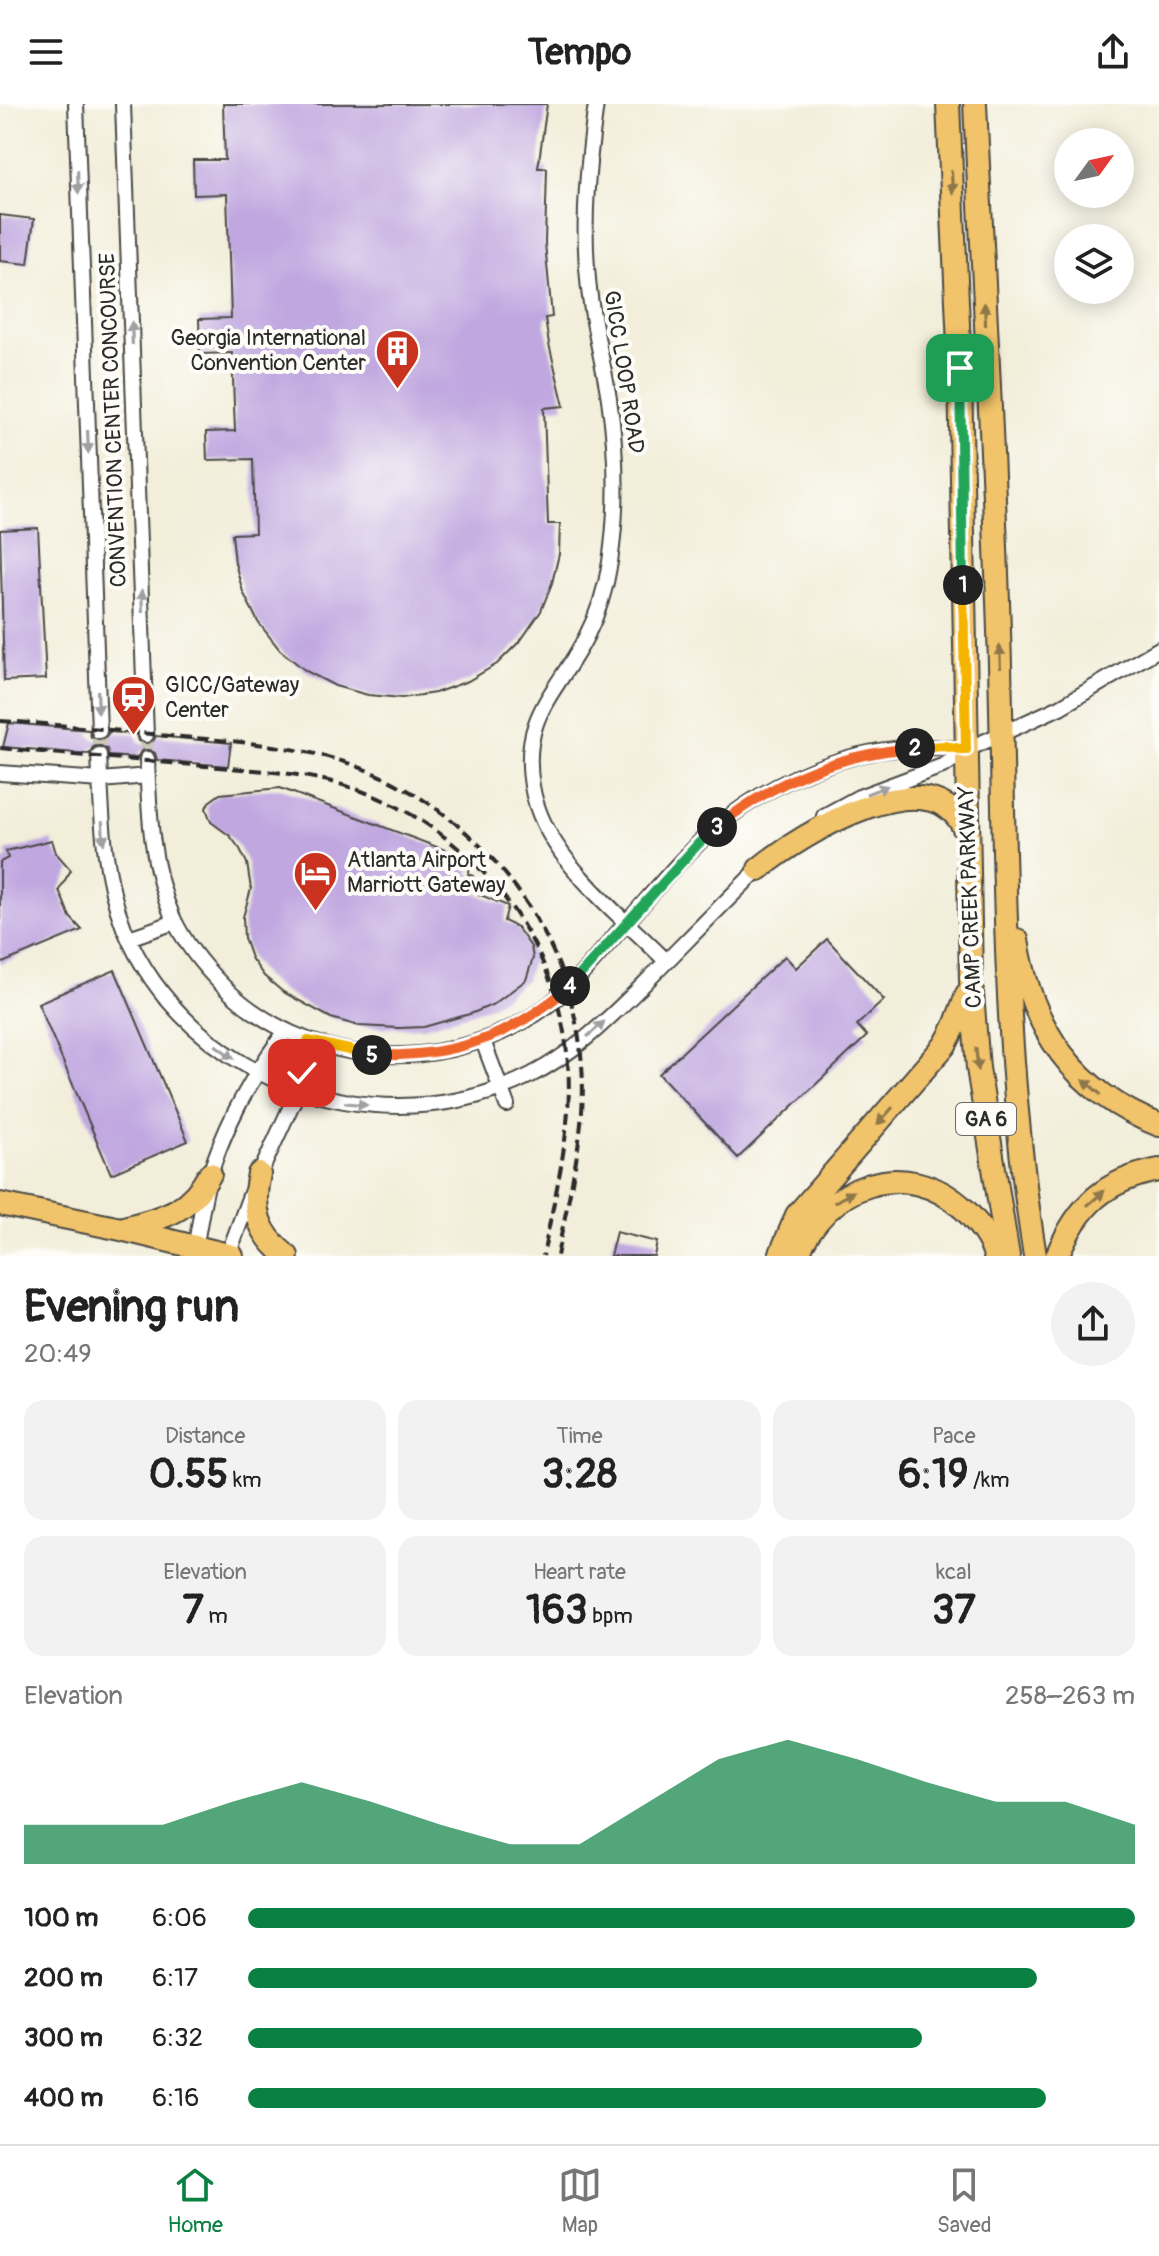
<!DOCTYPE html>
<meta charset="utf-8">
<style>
body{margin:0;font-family:Pangolin,sans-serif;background:#f2f2f2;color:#222;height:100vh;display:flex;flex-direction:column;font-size:30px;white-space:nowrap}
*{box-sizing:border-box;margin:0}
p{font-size:26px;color:#767676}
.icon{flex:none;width:44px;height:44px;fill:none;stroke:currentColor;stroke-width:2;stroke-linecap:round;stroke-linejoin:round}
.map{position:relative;height:1152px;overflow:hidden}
.details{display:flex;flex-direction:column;background:#fff;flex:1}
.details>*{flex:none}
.needle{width:52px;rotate:57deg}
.buttons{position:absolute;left:1054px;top:24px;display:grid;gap:16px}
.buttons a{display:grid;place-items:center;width:80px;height:80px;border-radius:50%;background:#fff;box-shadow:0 4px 20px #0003;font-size:40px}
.pin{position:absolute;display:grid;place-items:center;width:68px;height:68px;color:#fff;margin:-34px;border-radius:16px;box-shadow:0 4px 12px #0006}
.km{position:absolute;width:40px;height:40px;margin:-20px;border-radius:50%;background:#222;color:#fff;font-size:22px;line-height:40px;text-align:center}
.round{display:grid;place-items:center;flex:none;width:84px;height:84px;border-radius:42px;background:#f2f2f2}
.overview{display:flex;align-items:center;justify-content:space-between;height:136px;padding:0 24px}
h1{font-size:44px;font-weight:700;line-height:60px}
.figures{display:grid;grid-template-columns:repeat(3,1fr);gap:12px;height:136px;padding:8px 24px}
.figures div{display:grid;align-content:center;border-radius:20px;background:#f2f2f2;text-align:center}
.figures b{font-size:40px;font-weight:700}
.figures small{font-size:22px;font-weight:400}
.figures p{font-size:22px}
.chart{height:224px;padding:16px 24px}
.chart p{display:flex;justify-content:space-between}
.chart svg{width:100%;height:144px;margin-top:8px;fill:#0b8043;opacity:.7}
ul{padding:0 24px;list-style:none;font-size:26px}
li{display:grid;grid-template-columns:128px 96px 1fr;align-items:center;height:60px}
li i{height:20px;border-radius:10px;background:#0b8043}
header{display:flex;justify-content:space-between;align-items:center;height:104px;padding:0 24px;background:#fff;font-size:36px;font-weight:700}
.dock{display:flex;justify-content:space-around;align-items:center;height:112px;border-top:2px solid #e0e0e0;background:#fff;font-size:22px;color:#767676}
.dock a{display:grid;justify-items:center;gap:4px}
.dock .selected{color:#0b8043}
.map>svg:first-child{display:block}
.building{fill:#c0a7e0}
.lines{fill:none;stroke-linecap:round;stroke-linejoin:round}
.street-tunnel{stroke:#cac7b7;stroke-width:14;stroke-dasharray:14 7;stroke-linecap:butt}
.street-casing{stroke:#494845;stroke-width:18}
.primary-casing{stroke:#494845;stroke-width:26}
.street{stroke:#fff;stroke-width:14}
.primary{stroke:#f1c36a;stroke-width:22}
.rail{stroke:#2b2b2b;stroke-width:4;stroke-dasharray:12 6;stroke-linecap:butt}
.oneway{fill:#a0a0a0}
.oneway2{fill:#8e774a}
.split-1-casing{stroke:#fff;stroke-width:16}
.split-2-casing{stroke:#fff;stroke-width:16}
.split-3-casing{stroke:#fff;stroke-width:16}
.split-4-casing{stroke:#fff;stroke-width:16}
.split-5-casing{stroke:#fff;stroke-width:16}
.split-6-casing{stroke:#fff;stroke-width:16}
.split-1{stroke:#22a559;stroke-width:10}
.split-2{stroke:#f5b400;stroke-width:10}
.split-3{stroke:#f0652b;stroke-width:10}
.split-4{stroke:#22a559;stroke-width:10}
.split-5{stroke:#f0652b;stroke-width:10}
.split-6{stroke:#f5b400;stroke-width:10}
.labels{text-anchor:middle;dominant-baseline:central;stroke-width:8;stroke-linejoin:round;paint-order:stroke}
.shield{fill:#fdfcf7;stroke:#6a6a68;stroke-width:2}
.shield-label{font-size:20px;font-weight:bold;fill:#2b2b2b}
.poi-label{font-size:22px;fill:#2b2b2b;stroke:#fdfcf7;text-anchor:start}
.street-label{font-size:22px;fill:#2b2b2b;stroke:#fdfcf7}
</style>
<header><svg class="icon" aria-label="menu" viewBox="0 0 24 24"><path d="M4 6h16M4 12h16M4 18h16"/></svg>Tempo<svg class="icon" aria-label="share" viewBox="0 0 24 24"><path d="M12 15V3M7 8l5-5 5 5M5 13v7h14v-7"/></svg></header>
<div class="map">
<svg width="1159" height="1152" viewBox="0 0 1159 1152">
<rect width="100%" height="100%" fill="#fdfcf7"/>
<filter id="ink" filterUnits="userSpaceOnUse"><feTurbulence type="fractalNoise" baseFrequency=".0125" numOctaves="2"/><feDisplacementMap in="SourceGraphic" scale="16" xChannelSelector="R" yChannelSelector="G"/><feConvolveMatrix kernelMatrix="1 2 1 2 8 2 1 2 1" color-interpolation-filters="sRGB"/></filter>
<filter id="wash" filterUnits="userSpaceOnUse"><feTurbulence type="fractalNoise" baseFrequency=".006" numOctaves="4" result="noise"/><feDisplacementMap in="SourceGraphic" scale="32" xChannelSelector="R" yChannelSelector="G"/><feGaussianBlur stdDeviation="1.8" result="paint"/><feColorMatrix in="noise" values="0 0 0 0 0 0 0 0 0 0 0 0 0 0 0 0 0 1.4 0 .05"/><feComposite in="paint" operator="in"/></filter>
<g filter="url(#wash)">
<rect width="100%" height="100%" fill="#f2eeda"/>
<g id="blocks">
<path class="building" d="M223 0H547L538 64H547L545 139 552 213 545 214 549 240 564 302 544 304 548 420H560L559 450 552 479 541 507 521 536 497 560 468 577 435 589 402 594 368 591 335 582 306 567 280 546 258 518 243 488 235 459 232 430 255 429 253 355 207 356 206 328 235 327 232 249 200 250 199 215 231 214 227 90 194 91 193 56H225Z
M0 111 34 115 28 160 0 157Z
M38 424 46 575 4 577 0 426Z
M9 619 89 626 91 633 99 637 105 635 109 628 136 630 138 637 146 641 152 639 156 632 231 639 228 662 157 656 155 649 147 645 141 647 137 654 109 652 107 645 99 641 93 643 89 650 3 643Z
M280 684 453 749 450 757 470 765 468 770 473 772 468 786 508 802 504 817 517 823 531 843 533 854 526 876 494 900 473 909 424 923 399 924 359 922 331 914 283 888 264 872 251 854 244 834 243 813 251 785 247 759 240 745 230 732 211 718 206 704 209 698 220 690Z
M52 736 56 749 71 766 59 786 70 813 82 826 0 860V758L8 754 6 747Z
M827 835 884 896 857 921 867 932 738 1054 659 970 785 852 796 864Z
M115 866 188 1037 111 1070 38 899Z
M616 1128 657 1138 654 1152H610Z"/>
</g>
</g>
<g filter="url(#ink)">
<use href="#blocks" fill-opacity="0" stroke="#494845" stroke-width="2"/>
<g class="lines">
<path class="street-tunnel" d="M99 627V651
M146 631 147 655"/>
<defs>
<path id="street" d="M76 0 99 627
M123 0 146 631
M596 0C588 59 582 116 588 175 591 216 603 255 609 295 617 349 618 404 610 458 606 484 598 510 586 533 558 588 520 611 532 682 543 753 618 808 666 857
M99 651C102 710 102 768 124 824 189 980 382 1046 531 971 575 949 609 914 644 880 684 840 723 799 764 760
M147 655C149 710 151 763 173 814 185 840 203 862 223 882 305 963 432 972 529 914 566 893 593 857 620 826 652 791 682 751 719 721 786 666 879 633 966 646
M0 669 101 676 148 672
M824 712 859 693 945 661 966 646 1060 603 1159 545
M129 834 175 818
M483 937 507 1001
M195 1144C200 1119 203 1094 210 1070 226 1019 254 969 286 927
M228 1151 251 1089 298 987 308 937"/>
<path id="primary" d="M948 0 960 264 971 877 978 964 1008 1152
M975 0C984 187 995 374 1000 561 1005 761 1003 954 1035 1152
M759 765C800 731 936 646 966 729
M1017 836C1031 925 1074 988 1159 1021
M259 1070C251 1104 258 1130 287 1152
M0 1100 121 1125 232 1152
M124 1124C164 1113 188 1109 210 1070
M780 1152 797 1111 945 941 955 922 967 890
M797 1152C825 1081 905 1050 965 1106 977 1118 991 1135 995 1152
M1057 1152C1078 1101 1105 1076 1159 1066"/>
</defs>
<use href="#street" class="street-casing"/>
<use href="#primary" class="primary-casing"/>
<use href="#street" class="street"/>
<use href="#primary" class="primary"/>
<path class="rail" d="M0 617C56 620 112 626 169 632 230 637 294 640 353 661 480 706 572 827 582 961 587 1025 569 1089 557 1152
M0 644C68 651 137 656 205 662 241 665 278 667 314 674 452 700 558 821 568 960 573 1024 555 1090 543 1152"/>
</g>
<defs><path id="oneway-solid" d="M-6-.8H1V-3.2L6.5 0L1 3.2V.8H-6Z" transform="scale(2)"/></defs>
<g class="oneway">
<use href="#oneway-solid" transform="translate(78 78) rotate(88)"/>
<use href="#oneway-solid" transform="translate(132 229) rotate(-92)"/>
<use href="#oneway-solid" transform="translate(88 338) rotate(88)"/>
<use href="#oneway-solid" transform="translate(142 497) rotate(-92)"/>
<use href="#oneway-solid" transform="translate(98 598) rotate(88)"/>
<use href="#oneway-solid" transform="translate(877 686) rotate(-21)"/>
<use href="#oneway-solid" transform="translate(103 729) rotate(86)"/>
<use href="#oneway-solid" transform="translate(596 925) rotate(-42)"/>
<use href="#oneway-solid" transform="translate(225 948) rotate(36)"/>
<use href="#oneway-solid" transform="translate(356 1000) rotate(7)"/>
</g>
<g class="oneway2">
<use href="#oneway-solid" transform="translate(952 78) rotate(87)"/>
<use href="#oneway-solid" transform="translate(985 210) rotate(-93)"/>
<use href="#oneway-solid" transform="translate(1000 553) rotate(-92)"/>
<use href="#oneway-solid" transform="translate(977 955) rotate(84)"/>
<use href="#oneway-solid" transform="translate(1092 983) rotate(-140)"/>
<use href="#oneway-solid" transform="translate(885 1012) rotate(132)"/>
<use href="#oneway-solid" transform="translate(844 1093) rotate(-30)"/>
<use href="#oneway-solid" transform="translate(1096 1094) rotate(-41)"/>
</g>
</g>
<g class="lines" filter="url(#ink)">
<defs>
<path id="split-1" d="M960 264 963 481"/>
<path id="split-2" d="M915 644 944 642 966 646 963 481"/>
<path id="split-3" d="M717 723C774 677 841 649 915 644"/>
<path id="split-4" d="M570 882 698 740 717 723"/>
<path id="split-5" d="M372 951C450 954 511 934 570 882"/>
<path id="split-6" d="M302 969 308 937 372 951"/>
</defs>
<use href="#split-1" class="split-1-casing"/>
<use href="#split-2" class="split-2-casing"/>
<use href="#split-3" class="split-3-casing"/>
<use href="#split-4" class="split-4-casing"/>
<use href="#split-5" class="split-5-casing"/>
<use href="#split-6" class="split-6-casing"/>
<use href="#split-1" class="split-1"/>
<use href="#split-2" class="split-2"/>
<use href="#split-3" class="split-3"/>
<use href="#split-4" class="split-4"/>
<use href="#split-5" class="split-5"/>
<use href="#split-6" class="split-6"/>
</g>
<defs>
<symbol id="building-pin" viewBox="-11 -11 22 30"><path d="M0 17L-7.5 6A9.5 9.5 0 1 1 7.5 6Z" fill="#c8321e" stroke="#fdfcf7"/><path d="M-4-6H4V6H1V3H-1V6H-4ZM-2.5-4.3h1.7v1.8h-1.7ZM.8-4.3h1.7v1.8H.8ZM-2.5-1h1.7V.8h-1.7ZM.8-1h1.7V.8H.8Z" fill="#fff"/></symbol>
<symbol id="station-pin" viewBox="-11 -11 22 30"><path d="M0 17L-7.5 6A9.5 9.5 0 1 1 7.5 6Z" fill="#c8321e" stroke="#fdfcf7"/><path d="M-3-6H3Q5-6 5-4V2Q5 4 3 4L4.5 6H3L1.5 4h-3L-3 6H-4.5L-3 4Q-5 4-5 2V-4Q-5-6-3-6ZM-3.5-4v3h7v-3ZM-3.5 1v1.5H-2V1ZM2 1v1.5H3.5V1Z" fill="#fff"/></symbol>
<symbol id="hotel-pin" viewBox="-11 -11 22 30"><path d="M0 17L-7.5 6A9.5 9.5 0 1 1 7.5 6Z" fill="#c8321e" stroke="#fdfcf7"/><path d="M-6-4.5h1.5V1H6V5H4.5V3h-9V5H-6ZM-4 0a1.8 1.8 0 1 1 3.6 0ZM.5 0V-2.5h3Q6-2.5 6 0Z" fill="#fff"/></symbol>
</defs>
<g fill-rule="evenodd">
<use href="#building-pin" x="372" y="222" width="51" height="69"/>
<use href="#station-pin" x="108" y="568" width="51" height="69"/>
<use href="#hotel-pin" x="290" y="744" width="51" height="69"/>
</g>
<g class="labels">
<rect class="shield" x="956" y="999" width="60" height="32" rx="6"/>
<g class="shield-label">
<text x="986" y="1015">GA 6</text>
</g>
<g class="poi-label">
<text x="366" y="234" text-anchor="end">Georgia International<tspan x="366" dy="25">Convention Center</tspan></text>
<text x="165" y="581">GICC/Gateway<tspan x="165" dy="25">Center</tspan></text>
<text x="347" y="756">Atlanta Airport<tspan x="347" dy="25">Marriott Gateway</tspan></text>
</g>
<g class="street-label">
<text transform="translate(624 268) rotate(81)">GICC LOOP ROAD</text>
<text transform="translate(113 316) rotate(-92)">CONVENTION CENTER CONCOURSE</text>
<text transform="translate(970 793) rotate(-92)">CAMP CREEK PARKWAY</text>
</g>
</g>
</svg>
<div class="buttons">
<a><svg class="needle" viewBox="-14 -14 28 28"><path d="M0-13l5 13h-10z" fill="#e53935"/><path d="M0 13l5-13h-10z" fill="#767676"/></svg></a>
<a><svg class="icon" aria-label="layers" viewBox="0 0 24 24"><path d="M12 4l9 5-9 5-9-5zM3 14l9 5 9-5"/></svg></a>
</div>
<div class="pin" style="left:960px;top:264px;background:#1e9e55"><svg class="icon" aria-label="arrive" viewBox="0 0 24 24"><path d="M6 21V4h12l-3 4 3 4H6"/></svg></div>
<div class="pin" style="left:302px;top:969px;background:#d93025"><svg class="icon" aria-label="check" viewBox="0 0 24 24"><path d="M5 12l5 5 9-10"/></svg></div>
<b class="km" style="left:963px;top:481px">1</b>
<b class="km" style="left:915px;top:644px">2</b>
<b class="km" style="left:717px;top:723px">3</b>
<b class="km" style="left:570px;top:882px">4</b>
<b class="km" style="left:372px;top:951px">5</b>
</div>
<section class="details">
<div class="overview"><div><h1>Evening run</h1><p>20:49</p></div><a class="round"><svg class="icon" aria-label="share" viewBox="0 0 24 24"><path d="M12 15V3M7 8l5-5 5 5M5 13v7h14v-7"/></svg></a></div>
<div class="figures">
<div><p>Distance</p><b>0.55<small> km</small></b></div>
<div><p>Time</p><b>3:28</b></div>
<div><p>Pace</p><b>6:19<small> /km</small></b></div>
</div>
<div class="figures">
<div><p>Elevation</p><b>7<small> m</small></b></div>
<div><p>Heart rate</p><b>163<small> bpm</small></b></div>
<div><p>kcal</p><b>37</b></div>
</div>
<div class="chart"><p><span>Elevation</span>258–263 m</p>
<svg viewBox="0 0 160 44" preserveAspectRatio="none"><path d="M0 44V32L10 32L20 32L30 25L40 19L50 25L60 32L70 38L80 38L90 25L100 12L110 6L120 12L130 19L140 25L150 25L160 32V44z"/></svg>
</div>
<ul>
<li><b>100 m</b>6:06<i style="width:100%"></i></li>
<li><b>200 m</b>6:17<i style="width:89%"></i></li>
<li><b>300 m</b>6:32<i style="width:76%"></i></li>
<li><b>400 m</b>6:16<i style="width:90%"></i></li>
</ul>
</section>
<nav class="dock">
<a class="selected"><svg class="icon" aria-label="home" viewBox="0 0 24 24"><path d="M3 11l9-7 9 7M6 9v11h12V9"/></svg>Home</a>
<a><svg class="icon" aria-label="map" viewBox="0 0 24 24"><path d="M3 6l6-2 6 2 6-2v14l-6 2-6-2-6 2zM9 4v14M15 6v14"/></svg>Map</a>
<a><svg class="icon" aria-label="saved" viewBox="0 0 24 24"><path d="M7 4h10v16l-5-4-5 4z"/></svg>Saved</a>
</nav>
